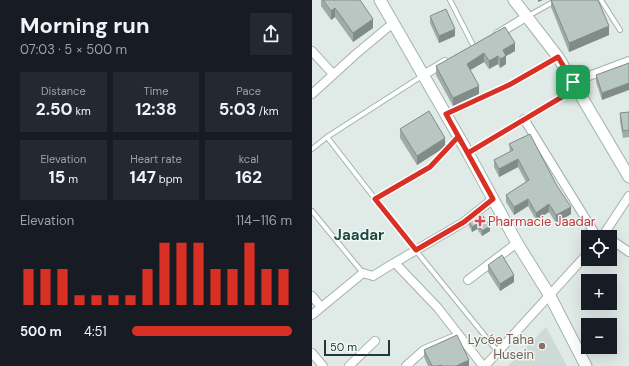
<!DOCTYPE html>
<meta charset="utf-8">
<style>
body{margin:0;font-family:"DM Sans",sans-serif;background:#242831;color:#f1f3f6;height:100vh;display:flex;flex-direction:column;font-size:15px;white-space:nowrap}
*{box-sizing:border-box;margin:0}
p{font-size:13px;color:#9ea1a6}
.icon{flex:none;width:22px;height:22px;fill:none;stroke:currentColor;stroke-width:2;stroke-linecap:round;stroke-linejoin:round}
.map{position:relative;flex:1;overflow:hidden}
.panel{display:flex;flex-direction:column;background:#171b24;width:312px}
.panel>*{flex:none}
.tools{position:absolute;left:269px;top:230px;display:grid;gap:8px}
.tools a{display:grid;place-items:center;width:36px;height:36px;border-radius:0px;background:#171b24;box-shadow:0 4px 16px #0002;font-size:20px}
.scale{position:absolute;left:12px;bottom:10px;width:66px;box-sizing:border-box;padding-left:4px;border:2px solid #223934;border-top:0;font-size:11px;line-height:14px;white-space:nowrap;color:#223934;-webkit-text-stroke:3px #f0f7f4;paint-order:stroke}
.pin{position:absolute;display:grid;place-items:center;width:34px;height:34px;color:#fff;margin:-17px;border-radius:8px;box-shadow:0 2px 6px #0006}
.round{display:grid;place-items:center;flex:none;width:42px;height:42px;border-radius:0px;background:#242831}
.headline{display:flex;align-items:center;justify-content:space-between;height:68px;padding:0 20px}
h1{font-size:22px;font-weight:700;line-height:30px}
.stats{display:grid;grid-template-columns:repeat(3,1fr);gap:6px;height:68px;padding:4px 20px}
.stats div{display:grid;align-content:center;border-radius:0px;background:#242831;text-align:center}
.stats b{font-size:17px;font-weight:700}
.stats small{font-size:11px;font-weight:400}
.stats p{font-size:11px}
.chart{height:112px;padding:8px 20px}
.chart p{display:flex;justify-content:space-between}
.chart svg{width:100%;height:72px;margin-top:4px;stroke:#d93025;stroke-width:6}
ul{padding:0 20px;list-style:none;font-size:13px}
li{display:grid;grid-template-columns:64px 48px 1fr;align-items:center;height:30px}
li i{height:10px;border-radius:5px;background:#d93025}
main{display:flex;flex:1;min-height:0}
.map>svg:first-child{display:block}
.built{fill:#cedad5}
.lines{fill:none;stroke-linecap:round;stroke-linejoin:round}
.lane-casing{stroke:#a3b1ad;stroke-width:6}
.street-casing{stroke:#a3b1ad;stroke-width:10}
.secondary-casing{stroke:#a0b5ae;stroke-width:13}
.lane{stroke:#fff;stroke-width:4}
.street{stroke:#fff;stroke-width:8}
.secondary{stroke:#fff;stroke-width:11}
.wall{fill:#9eaba7}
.shaded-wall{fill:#818b88}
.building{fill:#b8c7c2;stroke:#818b88}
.route-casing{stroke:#fff;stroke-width:8}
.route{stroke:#d93025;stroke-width:5}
.health-dot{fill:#e0444e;stroke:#f0f7f4;stroke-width:1.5}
.education-dot{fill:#8d6e63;stroke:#f0f7f4;stroke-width:1.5}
.labels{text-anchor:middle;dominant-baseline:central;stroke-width:3;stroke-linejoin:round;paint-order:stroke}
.health-label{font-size:13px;fill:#be3a42;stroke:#f0f7f4;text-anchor:start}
.education-label{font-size:13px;fill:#785e54;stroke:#f0f7f4;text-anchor:end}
.quarter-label{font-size:15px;font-weight:bold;fill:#1f4a42;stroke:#f0f7f4}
</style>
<main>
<section class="panel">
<div class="headline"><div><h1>Morning run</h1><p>07:03 · 5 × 500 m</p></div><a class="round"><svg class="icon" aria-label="share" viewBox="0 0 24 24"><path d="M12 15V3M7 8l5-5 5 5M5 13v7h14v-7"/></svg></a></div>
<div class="stats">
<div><p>Distance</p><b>2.50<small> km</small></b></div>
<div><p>Time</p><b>12:38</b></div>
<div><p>Pace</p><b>5:03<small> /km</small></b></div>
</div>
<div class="stats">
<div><p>Elevation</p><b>15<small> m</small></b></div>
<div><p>Heart rate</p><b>147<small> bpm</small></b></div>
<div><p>kcal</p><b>162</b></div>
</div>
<div class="chart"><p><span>Elevation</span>114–116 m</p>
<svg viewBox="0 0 160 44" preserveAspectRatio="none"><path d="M5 44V22M15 44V22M25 44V22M35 44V38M45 44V38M55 44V38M65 44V38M75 44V22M85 44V6M95 44V6M105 44V6M115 44V22M125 44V22M135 44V6M145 44V22M155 44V22"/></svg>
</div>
<ul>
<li><b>500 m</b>4:51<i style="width:100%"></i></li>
</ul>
</section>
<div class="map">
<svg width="317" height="366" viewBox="0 0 317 366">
<rect width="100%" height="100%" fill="#e0eae6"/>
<path class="built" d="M234 327 255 366H196Z"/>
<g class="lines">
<defs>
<path id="lane" d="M138 0 162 47
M289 0 308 30
M216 16 245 0
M134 113 197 85 245 57
M15 137 88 231 186 352
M0 149 15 137 110 76
M157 153 264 89
M63 199 118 167 146 138
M0 211 51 273"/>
<path id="street" d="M186 34 214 17
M0 51 21 74
M110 76 133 62
M261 82 317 61
M0 94 44 54 81 23
M212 119 285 237
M290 237 317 196
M298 239 317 252
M83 263 126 308 171 366
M156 280 205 243
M0 296 9 307
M0 315 51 273 61 276 77 266 152 222 181 199
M0 353 11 366
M37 366 63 341
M94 366 112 350 141 338
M173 366 276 253"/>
<path id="secondary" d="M68 0 156 153 205 243 238 296 274 366
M202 0 246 57 317 177"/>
</defs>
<use href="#lane" class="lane-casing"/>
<use href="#street" class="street-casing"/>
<use href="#secondary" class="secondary-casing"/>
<use href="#lane" class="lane"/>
<use href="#street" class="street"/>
<use href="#secondary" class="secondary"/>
</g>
<path class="wall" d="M9 0H48L61 28 41 42 23 17 19 20 9 6Z
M239 0H286L297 35 257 52 239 7Z
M118 16 143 36 127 43 118 23Z
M193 27 203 51 194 56V64L188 68 186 64 177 69 172 62 158 70 167 94 141 106 124 75V66Z
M317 63 290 100 284 82V75Z
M317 112V137L311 138 308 121V113Z
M88 129 133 147 105 165 88 138Z
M197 144 259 214 244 223 237 212 224 220 216 206 202 215 194 202V195L214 182 206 167 187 177 182 167V160L198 152Z
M169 213 178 231 170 236 165 229 160 232 157 226V221Z
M176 265 202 282 188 291 176 272Z
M112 350 157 366H116L112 357Z"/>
<path class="shaded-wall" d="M226 0H231L226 2Z
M23 8V17L19 20V11Z
M61 19V28L41 42V33Z
M297 26V35L257 52V43Z
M143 29V36L127 43V36Z
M203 43V51L194 56V64L188 68V59L191 50Z
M172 53V62L155 72V64Z
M186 56V64L177 69V61Z
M317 83V90L290 100V93Z
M167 86V94L141 106V98Z
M133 138V147L105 165V156Z
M206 159V167L187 177V169Z
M216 199V206L202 215V207Z
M237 204V212L224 220V213Z
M259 207V214L244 223V215Z
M165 224V229L160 232V227Z
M178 226V231L170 236V231Z
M202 275V282L188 291V284Z
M157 360V366H144Z"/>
<path class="building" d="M11 0H48L61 19 41 33 23 8 19 11Z
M239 0H286L297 26 257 43Z
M134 9 143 29 127 36 118 16Z
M193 27 203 43 191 50 194 56 188 59 186 56 177 61 172 53 155 64 167 86 141 98 124 66Z
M317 63V83L290 93 284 75Z
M117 111 133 138 105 156 88 129Z
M317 112V130L311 131 308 113Z
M218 134 245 186 259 207 244 215 237 204 224 213 216 199 202 207 194 195 217 180 206 159 187 169 182 160 201 150 197 144Z
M169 213 178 226 170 231 165 224 160 227 157 221Z
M190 255 202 275 188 284 176 265Z
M145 335 157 360 144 366H129V365L126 366H120L112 350Z"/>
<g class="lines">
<defs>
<path id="route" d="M261 82 246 57 197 85 134 114 181 199 152 222 104 250 63 199 118 167 146 137 156 153 265 88 261 82"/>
</defs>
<use href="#route" class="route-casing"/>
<use href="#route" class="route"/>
</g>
<path class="health-dot" d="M166 215h4v4h4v4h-4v4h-4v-4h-4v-4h4z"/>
<circle class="education-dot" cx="230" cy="346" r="4"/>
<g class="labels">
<g class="health-label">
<text x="176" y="221">Pharmacie Jaadar</text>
</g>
<g class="education-label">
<text x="222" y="339">Lycée Taha<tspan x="222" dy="15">Husein</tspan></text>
</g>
<g class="quarter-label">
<text x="47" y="235">Jaadar</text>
</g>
</g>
</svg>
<div class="tools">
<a><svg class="icon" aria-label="locate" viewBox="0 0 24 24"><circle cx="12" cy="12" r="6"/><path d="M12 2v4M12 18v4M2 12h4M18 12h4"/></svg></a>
<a>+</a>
<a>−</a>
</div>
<div class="scale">50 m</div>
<div class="pin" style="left:261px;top:82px;background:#1e9e55"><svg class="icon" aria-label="arrive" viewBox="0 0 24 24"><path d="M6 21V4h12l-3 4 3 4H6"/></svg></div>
</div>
</main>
